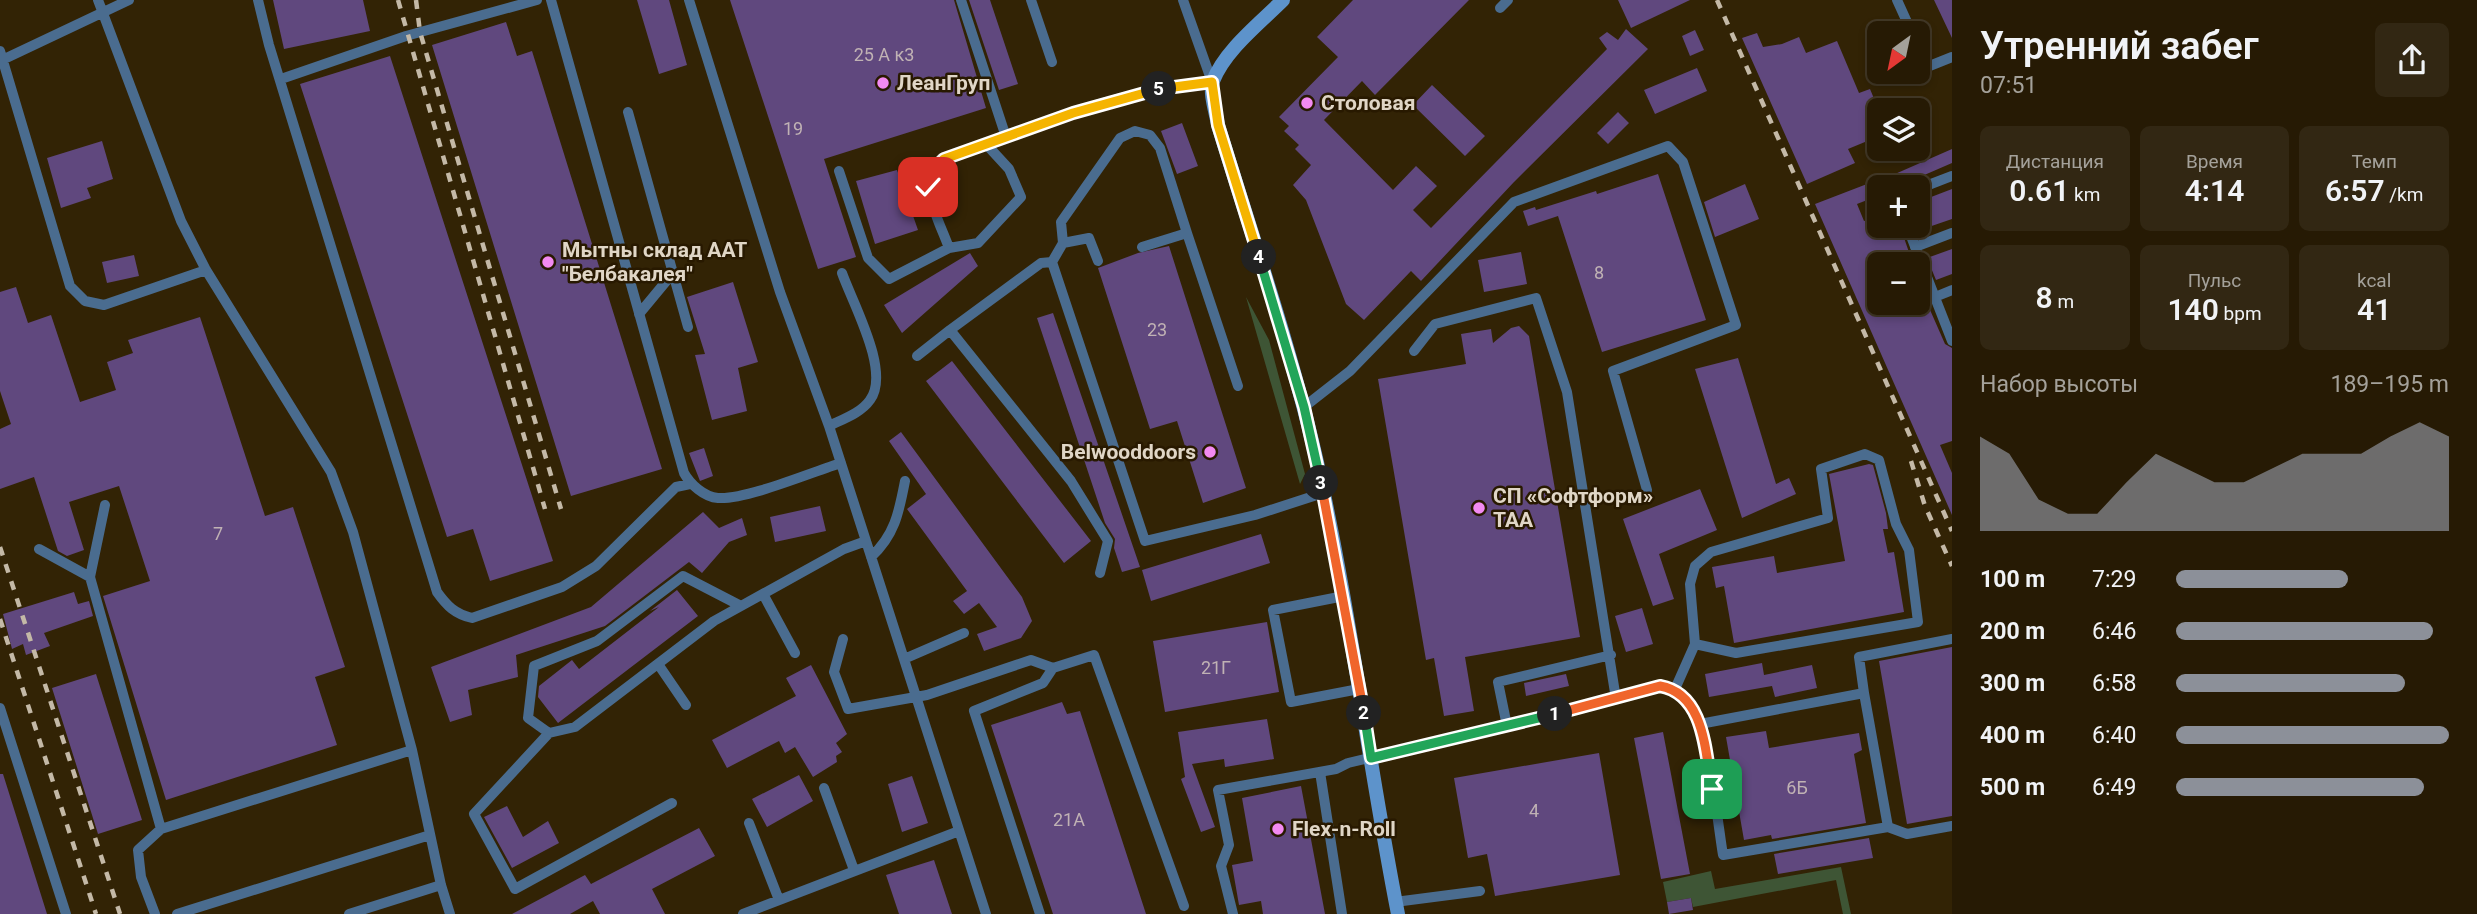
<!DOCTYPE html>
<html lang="ru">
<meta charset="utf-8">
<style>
body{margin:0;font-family:Roboto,sans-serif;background:#322713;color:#f1f3f6;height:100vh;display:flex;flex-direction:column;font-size:26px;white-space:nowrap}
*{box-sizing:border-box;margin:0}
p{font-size:23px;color:#a4a19a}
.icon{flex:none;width:38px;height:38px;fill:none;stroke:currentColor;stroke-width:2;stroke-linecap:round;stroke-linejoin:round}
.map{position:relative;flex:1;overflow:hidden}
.drawer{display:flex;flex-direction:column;background:#261a04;width:525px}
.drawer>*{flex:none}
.needle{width:46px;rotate:213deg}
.tools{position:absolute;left:1867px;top:21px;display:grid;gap:14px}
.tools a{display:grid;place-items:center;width:63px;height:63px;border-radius:10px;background:#261a04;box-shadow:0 4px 10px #0003,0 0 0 2px #423826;font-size:35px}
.pin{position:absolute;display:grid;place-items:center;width:60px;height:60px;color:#fff;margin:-30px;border-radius:14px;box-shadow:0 4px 10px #0006}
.km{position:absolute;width:35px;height:35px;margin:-18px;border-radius:50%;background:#222;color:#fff;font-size:19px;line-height:35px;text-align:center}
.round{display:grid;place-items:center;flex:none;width:74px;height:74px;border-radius:10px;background:#322713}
.summary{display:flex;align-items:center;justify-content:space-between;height:119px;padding:0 28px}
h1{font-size:38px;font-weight:600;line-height:52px}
.stats{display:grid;grid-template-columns:repeat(3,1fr);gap:10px;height:119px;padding:7px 28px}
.stats div{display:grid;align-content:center;border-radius:10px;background:#322713;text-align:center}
.stats b{font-size:30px;font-weight:600}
.stats small{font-size:19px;font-weight:400}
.stats p{font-size:19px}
.chart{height:196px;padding:14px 28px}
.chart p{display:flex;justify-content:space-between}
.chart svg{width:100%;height:126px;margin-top:7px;fill:#8c9099;opacity:.7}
ul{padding:0 28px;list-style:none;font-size:23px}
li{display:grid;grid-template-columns:112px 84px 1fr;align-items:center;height:52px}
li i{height:18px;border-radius:9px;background:#8c9099}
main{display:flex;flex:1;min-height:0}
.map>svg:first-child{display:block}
.green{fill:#3e5535}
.building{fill:#60487e}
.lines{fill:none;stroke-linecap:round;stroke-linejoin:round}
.service{stroke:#4a6c8f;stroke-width:10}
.secondary{stroke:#5d93cb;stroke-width:14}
.rail{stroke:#c4b9a7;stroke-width:4.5;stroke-dasharray:9 9;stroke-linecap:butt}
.split-1-casing{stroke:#fff;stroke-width:14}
.split-2-casing{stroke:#fff;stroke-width:14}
.split-3-casing{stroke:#fff;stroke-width:14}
.split-4-casing{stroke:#fff;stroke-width:14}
.split-5-casing{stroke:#fff;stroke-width:14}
.split-6-casing{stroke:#fff;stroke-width:14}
.split-1{stroke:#f0652b;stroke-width:9}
.split-2{stroke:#22a559;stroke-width:9}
.split-3{stroke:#f0652b;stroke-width:9}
.split-4{stroke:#22a559;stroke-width:9}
.split-5{stroke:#f5b400;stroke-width:9}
.split-6{stroke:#f5b400;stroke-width:9}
.poi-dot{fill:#f38af1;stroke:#281900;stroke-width:2.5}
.labels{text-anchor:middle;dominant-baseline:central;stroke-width:5;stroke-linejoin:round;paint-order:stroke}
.number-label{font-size:18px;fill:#c0b2b4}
.poi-label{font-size:21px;font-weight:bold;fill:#e0d6c6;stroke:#281900;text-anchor:start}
</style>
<main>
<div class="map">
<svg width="1952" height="914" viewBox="0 0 1952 914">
<rect width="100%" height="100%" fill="#322305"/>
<path class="green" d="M1246 297 1269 340 1305 474 1300 484Z
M1841 867 1851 914H1843L1836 880 1693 907 1691 898 1667 902 1663 882 1711 871 1715 889Z"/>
<path class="building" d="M273 0H363L370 31 284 49Z
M637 0H669L687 65 659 74Z
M730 0H954L986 108 824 159 856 257 818 269Z
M969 0H990L1018 84 999 90Z
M1353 0H1469L1375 95 1362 81 1324 120 1393 190 1416 166 1437 186 1413 210 1431 228 1607 49 1599 38 1607 32 1618 40 1626 29 1648 49 1514 182 1421 281 1411 271 1364 320 1346 304 1306 200 1293 185 1311 165 1295 149 1299 145 1284 131 1289 126 1279 117 1338 57 1317 37Z
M1618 0H1690L1631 28Z
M1934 0H1952V38Z
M506 22 517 56 532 51 662 469 571 496 432 45Z
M1695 30 1704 50 1690 56 1682 36Z
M1757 33 1763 47 1782 44 1799 37 1806 53 1837 41 1859 93 1870 89 1875 101 1870 103 1875 115 1869 118 1877 137 1848 149 1855 163 1807 184 1742 38Z
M390 56 553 561 490 581 473 529 447 537 300 84Z
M1697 68 1707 91 1655 114 1644 90Z
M1432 85 1485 136 1465 156 1413 105Z
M1618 112 1629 123 1608 144 1597 133Z
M1182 123 1198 166 1177 174 1161 131Z
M102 141 113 179 87 188 91 198 61 208 47 158Z
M1952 149V163L1899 186 1895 174Z
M897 170 918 230 875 244 856 181Z
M1658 174 1706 320 1602 352 1558 216 1528 226 1523 211 1535 207 1536 210 1596 191 1597 194Z
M1880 179 1884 187H1880V195L1857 204 1864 221 1880 216V226H1900L1913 264H1880V303H1927L1945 344 1952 348V441L1940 445 1952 473V515L1815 204Z
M1745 184 1759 219 1715 237 1704 202Z
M1952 189V219L1917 231 1918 202Z
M1169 246 1246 488 1203 503 1177 421 1150 429 1098 268 1138 253Z
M1952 249V274L1936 280 1927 258Z
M1521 252 1527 284 1484 292 1478 260Z
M970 253 978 266 902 333 884 305Z
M134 255 139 276 107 283 102 262Z
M733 282 758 362 738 368 747 411 712 420 695 355 705 354 687 297Z
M16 287 28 323 51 315 80 402 116 390 107 362 133 353 128 340 200 317 265 516 293 507 345 667 315 677 337 745 166 800 103 596 150 581 119 486 69 502 84 550 67 556 58 551 34 477 0 489V429L11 424 0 391V292Z
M1053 313 1140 567 1122 572 1114 548 1115 539 1105 523 1037 318Z
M1519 326 1529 336 1580 637 1465 657 1474 711 1444 716 1434 658 1426 660 1378 379 1466 364 1461 334 1491 329 1493 343 1511 328Z
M1738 358 1776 484 1789 478 1796 494 1742 518 1695 369Z
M952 361 1091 541 1064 563 926 381Z
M901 432 1022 597 1032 621 1021 638 984 651 977 634 997 627 979 603 964 614 953 601 967 591 907 509 926 494 889 441Z
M704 448 713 476 700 481 689 453Z
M1869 464 1873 465 1886 513 1888 529H1883L1888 553 1894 552 1904 612 1734 643 1724 586 1716 588 1712 567 1774 556 1777 573 1845 561 1829 474Z
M1700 489 1717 530 1659 554 1674 599 1653 606 1623 519Z
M820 506 826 531 775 542 770 517Z
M703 512 719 528 742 518 747 535 729 542 702 573 689 562 605 626 516 655 518 677 468 690 472 715 450 722 431 667 591 607Z
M1261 534 1270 563 1151 601 1142 570Z
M677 590 698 616 558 723 538 697 539 686 572 660 579 669 659 607 650 611Z
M74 592 78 604 89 601 93 616 44 633 50 646 26 655 23 644 12 649 3 614Z
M1642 608 1653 644 1626 652 1615 616Z
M1267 622 1279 692 1165 712 1153 641Z
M1952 647V816L1907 824 1879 661Z
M1762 663 1764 675 1812 665 1817 688 1775 697 1772 686 1709 697 1705 674Z
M811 665 847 734 836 743 842 752 836 756 837 762 813 777 795 747 785 753 779 741 727 768 712 740 796 696 786 678Z
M96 674 142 820 98 834 52 688Z
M1566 674 1569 686 1526 696 1524 683Z
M1062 702 1067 714 1080 711 1146 914H1053L991 725Z
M1267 719 1274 759 1225 767 1224 759 1192 764 1215 827 1201 832 1181 779 1185 777 1178 732Z
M1766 731 1769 748 1859 733 1862 750 1854 754 1866 823 1772 839 1771 835 1744 840 1726 737Z
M1663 732 1690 874 1661 879 1634 738Z
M1599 753 1620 875 1495 896 1487 854 1468 858 1454 778Z
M0 774H3L47 914H0Z
M799 775 813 801 767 827 752 799Z
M912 776 928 823 902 832 888 784Z
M1301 786 1325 914H1263L1261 901 1239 905 1232 865 1253 861 1242 798Z
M507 806 523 837 548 821 559 843 512 868 484 817Z
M699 828 715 856 652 889 665 914H600L593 901 570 914H512L585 875 591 884Z
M1869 838 1873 858 1778 874 1774 854Z
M934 860 952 914H899L886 875Z
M1691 898 1693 910 1669 914 1667 902Z"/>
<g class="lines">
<path class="service" d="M98 0 181 221 206 270 331 472 353 532 412 750 441 885 450 914
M258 0 269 45 437 592C447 606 455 614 472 618L562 587 596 566 676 487 690 484
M551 0 684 473C690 484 704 497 718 498 746 500 812 472 841 463
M689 0 780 292 829 426 986 914
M961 0 1006 137
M1031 0 1052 62
M1897 0 1912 33
M1500 8 1508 0
M1918 47 1927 67 1952 57
M0 51 70 286 85 301 104 305 206 270
M0 61 129 0
M281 79 406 36 537 0
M628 112 688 327
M839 171 868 258 889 279 949 248C938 217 916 185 944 159 1031 128 1119 89 1212 82L1183 0
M1889 178 1892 187
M1918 189 1952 176
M1907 226 1952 341
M1063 243 1061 222 1120 138 1135 131 1150 135 1160 148 1187 233
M1142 247 1187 233 1238 386
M1915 247 1952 233
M949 248 978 243 1021 197 1009 169 986 144
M1052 262 1063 243 1089 238 1098 261
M1935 297 1952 290
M639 314 673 273
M1414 351 1435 324 1536 298 1567 392 1616 699
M917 356 950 330
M1304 407 1350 371 1514 202 1668 146 1683 162 1736 325 1613 371 1647 490
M829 426C843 419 861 413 870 400 891 372 853 304 842 273
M39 549 90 577 161 829
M871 557C895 535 899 512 905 481
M1100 573 1108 541 1071 481 950 330 1041 263 1052 262 1145 541 1255 515 1323 493
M90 577 105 505
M763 594 795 653
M1344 596 1273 610 1291 702 1359 689
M741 606 683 576 597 641 534 666 528 718 549 733 575 727 714 621 844 549 866 541
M843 639 834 672 848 709 927 695 1031 660 1053 668
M904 659 964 633
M658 664 686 705
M1675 689 1695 644 1690 584 1695 566 1711 552 1828 518 1821 469 1865 454 1879 460 1896 524 1909 550 1918 622 1736 653 1695 644
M1864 693 1859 657 1952 639
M0 708 66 914
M1507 726 1498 682 1611 655
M549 733 474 814 515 889 672 803
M1320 772 1342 914
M824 788 854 870
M749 823 779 900
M1888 827 1907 834 1952 826
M1395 902 1480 891
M155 914 141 877 138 850 161 829 412 750
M177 914 430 835
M349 914 441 885
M743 914 959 831
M1040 914 974 711 1043 683 1053 668 1094 655 1184 906
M1233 914 1221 866 1229 845 1218 790 1336 769 1348 763 1616 699C1633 694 1656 682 1673 688 1707 701 1717 821 1723 855L1888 827 1864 693 1700 724"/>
<path class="secondary" d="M1283 0C1260 23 1225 50 1213 81 1209 92 1216 113 1218 125 1253 239 1293 354 1319 471 1351 617 1369 767 1398 914"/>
<path class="rail" d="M398 0 545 509
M416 0 420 32 561 509
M1717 0 1952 531
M1911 461 1925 506 1952 566
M0 547 120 914
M0 619 96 914"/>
</g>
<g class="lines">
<defs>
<path id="split-1" d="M1555 714 1660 686C1705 694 1705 752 1712 789"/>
<path id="split-2" d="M1364 713 1371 758 1555 714"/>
<path id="split-3" d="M1321 483 1364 713"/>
<path id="split-4" d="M1259 257 1304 407 1321 483"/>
<path id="split-5" d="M1159 89 1212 82 1218 125 1259 257"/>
<path id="split-6" d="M928 187 933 170 944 159 1073 113 1159 89"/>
</defs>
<use href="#split-1" class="split-1-casing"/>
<use href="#split-2" class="split-2-casing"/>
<use href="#split-3" class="split-3-casing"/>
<use href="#split-4" class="split-4-casing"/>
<use href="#split-5" class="split-5-casing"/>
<use href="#split-6" class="split-6-casing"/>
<use href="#split-1" class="split-1"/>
<use href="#split-2" class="split-2"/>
<use href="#split-3" class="split-3"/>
<use href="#split-4" class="split-4"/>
<use href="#split-5" class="split-5"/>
<use href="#split-6" class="split-6"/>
</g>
<g class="poi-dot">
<circle cx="883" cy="83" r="7"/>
<circle cx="1307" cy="103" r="7"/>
<circle cx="548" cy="262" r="7"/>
<circle cx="1210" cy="452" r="7"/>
<circle cx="1479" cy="508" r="7"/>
<circle cx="1278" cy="829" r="7"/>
</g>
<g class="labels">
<g class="number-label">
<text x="884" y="54">25 А к3</text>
<text x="793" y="128">19</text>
<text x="1599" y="272">8</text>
<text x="1157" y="329">23</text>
<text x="218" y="533">7</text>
<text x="1216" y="667">21Г</text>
<text x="1797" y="787">6Б</text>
<text x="1534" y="810">4</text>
<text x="1069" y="819">21А</text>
</g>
<g class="poi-label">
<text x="897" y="83">ЛеанГруп</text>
<text x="1321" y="103">Столовая</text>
<text x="562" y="250">Мытны склад ААТ<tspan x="562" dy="24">"Белбакалея"</tspan></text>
<text x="1196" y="452" text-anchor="end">Belwooddoors</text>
<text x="1493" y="496">СП «Софтформ»<tspan x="1493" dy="24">ТАА</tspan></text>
<text x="1292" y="829">Flex-n-Roll</text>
</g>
</g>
</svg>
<div class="tools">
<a><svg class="needle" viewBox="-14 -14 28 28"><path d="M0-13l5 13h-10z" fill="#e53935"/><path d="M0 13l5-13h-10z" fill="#a4a19a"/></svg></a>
<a><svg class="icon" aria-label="layers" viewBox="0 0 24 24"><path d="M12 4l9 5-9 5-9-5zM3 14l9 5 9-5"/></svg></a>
<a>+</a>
<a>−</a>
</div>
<div class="pin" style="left:1712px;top:789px;background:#1e9e55"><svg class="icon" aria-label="arrive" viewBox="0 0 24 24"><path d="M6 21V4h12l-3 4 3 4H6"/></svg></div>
<div class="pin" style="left:928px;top:187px;background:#d93025"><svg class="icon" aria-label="check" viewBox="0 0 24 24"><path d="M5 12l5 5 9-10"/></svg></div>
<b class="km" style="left:1555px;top:714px">1</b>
<b class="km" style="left:1364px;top:713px">2</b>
<b class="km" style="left:1321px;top:483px">3</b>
<b class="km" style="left:1259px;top:257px">4</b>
<b class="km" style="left:1159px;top:89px">5</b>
</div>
<section class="drawer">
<div class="summary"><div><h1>Утренний забег</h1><p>07:51</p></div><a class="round"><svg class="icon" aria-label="share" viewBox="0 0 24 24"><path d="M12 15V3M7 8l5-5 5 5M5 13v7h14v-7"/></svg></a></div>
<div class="stats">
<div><p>Дистанция</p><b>0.61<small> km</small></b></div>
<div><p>Время</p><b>4:14</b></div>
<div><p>Темп</p><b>6:57<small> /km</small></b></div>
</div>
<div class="stats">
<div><b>8<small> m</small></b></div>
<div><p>Пульс</p><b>140<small> bpm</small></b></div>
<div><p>kcal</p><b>41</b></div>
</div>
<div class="chart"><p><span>Набор высоты</span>189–195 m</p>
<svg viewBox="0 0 160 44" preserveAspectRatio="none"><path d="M0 44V11L10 17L20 33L30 38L40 38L50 27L60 17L70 22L80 27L90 27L100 22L110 17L120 17L130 17L140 11L150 6L160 11V44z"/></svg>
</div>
<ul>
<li><b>100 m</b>7:29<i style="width:63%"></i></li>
<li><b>200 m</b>6:46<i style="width:94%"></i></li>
<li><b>300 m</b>6:58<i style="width:84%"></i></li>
<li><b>400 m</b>6:40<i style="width:100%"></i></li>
<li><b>500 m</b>6:49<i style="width:91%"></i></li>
</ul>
</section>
</main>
